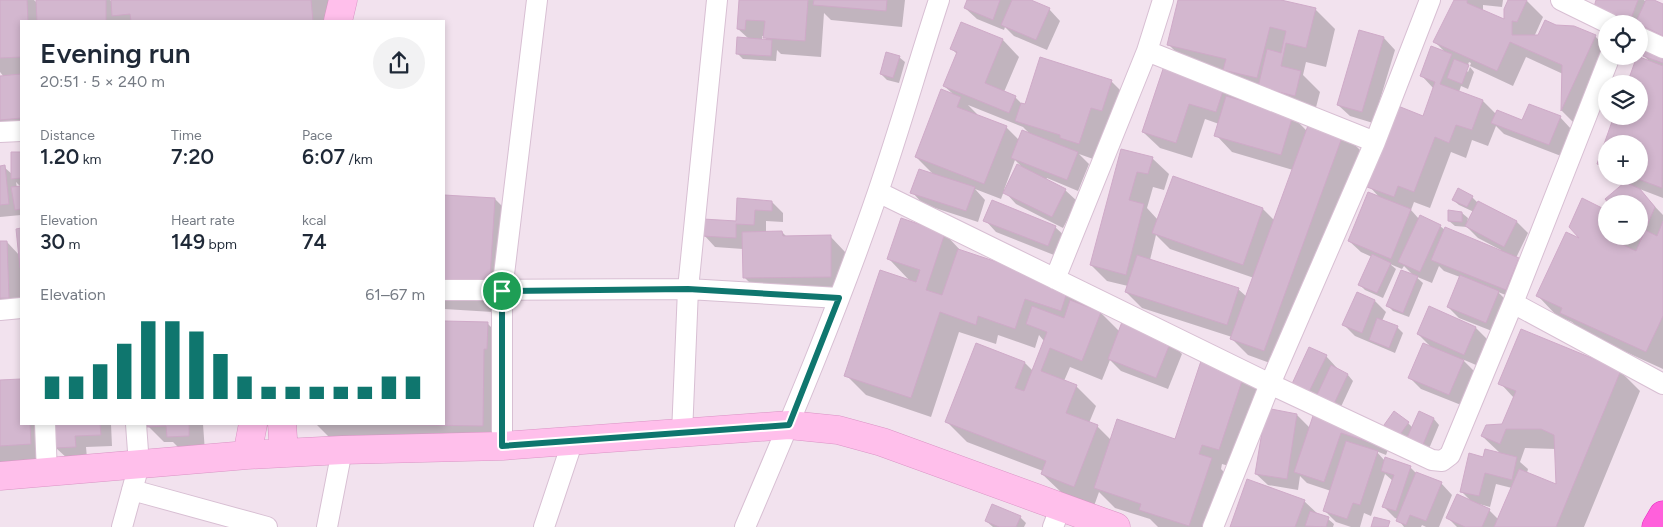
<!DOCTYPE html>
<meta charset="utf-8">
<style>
body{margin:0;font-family:Figtree,sans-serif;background:#f2f2f3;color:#1f2937;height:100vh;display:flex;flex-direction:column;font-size:19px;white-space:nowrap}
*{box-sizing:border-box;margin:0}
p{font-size:16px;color:#747a83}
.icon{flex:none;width:28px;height:28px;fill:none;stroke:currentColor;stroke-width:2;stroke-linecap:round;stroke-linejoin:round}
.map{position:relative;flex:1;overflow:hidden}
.sheet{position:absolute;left:20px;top:20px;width:425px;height:405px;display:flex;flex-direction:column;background:#fff;border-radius:0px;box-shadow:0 2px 8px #0003}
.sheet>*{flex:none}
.tools{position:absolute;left:1598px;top:15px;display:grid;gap:10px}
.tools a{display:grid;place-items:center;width:50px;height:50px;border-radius:50%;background:#fff;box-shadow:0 2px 8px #0003;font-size:25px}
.pin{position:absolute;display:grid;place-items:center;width:42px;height:42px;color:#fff;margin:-21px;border:2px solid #fff;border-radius:50%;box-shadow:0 1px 5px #0007}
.round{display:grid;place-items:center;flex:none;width:52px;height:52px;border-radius:26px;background:#f2f2f3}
.head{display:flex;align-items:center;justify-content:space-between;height:85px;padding:0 20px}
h1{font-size:28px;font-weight:600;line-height:38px}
.stats{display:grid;grid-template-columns:repeat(3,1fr);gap:8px;height:85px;padding:5px 20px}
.stats div{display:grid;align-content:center}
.stats b{font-size:21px;font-weight:600}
.stats small{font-size:14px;font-weight:400}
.stats p{font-size:14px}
.chart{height:140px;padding:10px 20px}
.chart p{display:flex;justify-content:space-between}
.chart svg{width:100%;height:90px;margin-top:5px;stroke:#0f766e;stroke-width:6}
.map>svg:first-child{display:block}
.shadow{fill:#0003;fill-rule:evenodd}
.building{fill:#d3b7cf;stroke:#cfaac8}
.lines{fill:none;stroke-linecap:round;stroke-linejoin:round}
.street-casing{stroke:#d8bfd3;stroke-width:22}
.secondary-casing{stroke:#da94c5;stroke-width:29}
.highway-casing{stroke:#e22cbf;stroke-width:29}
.street{stroke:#fff;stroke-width:20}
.secondary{stroke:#ffbfeb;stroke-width:28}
.highway{stroke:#ff60db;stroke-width:28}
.route-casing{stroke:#fff;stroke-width:10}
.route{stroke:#0f766e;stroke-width:6}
</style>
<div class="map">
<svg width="1663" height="527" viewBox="0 0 1663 527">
<rect width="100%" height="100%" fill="#f2e2ee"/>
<path class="shadow" d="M0 0H34L38 4 37 0H110L112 2V0H329L331 21H21V135L0 136V77H4L0 72Z
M740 0H905L902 27 831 20 824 13 821 57 781 54 777 50 776 61 743 59 737 53 749 39 738 29ZM762 36H765L767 41 762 40Z
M969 0H1028L1049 9 1060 21 1047 50 1014 36 1005 27 1004 30 977 19 965 8Z
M1179 0H1282L1284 2 1315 9 1335 29 1326 67 1306 62 1303 75 1320 92 1314 115 1188 64 1168 44Z
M1455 0H1503L1502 7 1483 5V11L1505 21 1509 1H1527L1543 17 1534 37H1539L1556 26 1595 36 1606 48 1577 126 1562 111 1563 74 1526 57 1513 86 1470 66 1471 63 1469 62 1466 70 1468 72 1470 67 1474 72 1468 89 1461 86 1459 92 1483 101 1496 114 1523 121 1560 117 1571 129 1561 156 1504 134 1496 126 1488 146 1472 140 1466 158 1451 152 1430 208 1414 202 1411 210 1419 219 1440 226 1445 230 1500 251 1501 250 1478 238 1467 227 1455 226 1449 221 1462 213 1468 218 1467 224 1474 212 1459 205 1453 200 1472 197 1478 203 1517 222 1528 233 1516 258 1530 270 1518 300 1498 292 1510 304 1497 333 1459 318 1448 307 1460 277 1444 271 1439 266 1432 283 1415 276 1423 283 1409 317 1393 311 1388 306 1414 276 1404 266 1402 269 1390 264 1396 269 1383 298 1365 290 1359 284 1372 257 1361 252 1349 241 1380 198 1369 186 1423 117 1434 89 1421 75 1446 53 1434 41Z
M1597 0H1644L1646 2 1647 0H1652L1663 6V41L1639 30V24H1622L1606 18Z
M962 24 1003 40 1019 57 1004 92 1015 97 1023 105 1026 106 1111 81 1127 97 1096 160 1079 154 1089 164 1078 191 1047 178 1046 180 1065 190 1077 201 1063 228 1016 204 1004 191 1001 199 975 189 985 200 978 222 923 204 912 192 934 175 916 157 953 94 944 86 957 54 952 49ZM968 105 1023 127 1030 134 1019 140 1006 127 976 115 977 114ZM1015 160 1023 168 1006 191 1004 190Z
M1384 38 1395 50 1373 123 1350 116 1338 105Z
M1663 53V198L1637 188 1663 215V369L1582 332 1572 322 1557 316 1538 296 1583 241V200L1606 211V236H1639V204L1625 184 1614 180 1611 176H1639V144H1606V172L1598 164 1616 116H1639V84L1651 63 1644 56Z
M899 57 905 62 899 83 887 80 881 74Z
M1165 64 1225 84 1241 101 1292 116 1307 131 1343 133 1360 150 1281 367 1248 355 1232 339V337L1142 308 1126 292 1128 286 1107 281 1091 265 1122 150 1152 158 1169 174 1164 190 1153 187 1147 208 1158 220 1263 209 1275 221 1293 170 1232 152 1216 135 1219 124 1205 119 1192 158 1160 148 1143 132ZM1156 235 1170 249 1254 278 1247 297 1238 289 1150 260Z
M12 153H21V187L16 182 17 188 21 187V215L0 217V167H4L13 175Z
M444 196 495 199 515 219 509 313 444 309Z
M739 200 772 202 783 213V222L766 221V232H782L787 237 830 236 846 253 847 292 760 293 744 277 743 249 715 247 704 235 737 222Z
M985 220 1055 227 1067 238 1059 257 996 232Z
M21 229V314H0V243L7 242 20 256 18 230Z
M945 234 962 252 1069 287 1089 306 1088 308 1101 313 1120 332 1170 342 1182 354 1168 389 1121 371 1110 360 1102 380 1070 367 1064 381 1076 386 1096 406 1089 423 1097 426 1111 440H1176L1244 374 1264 393 1239 469 1222 464 1221 469 1231 479 1215 527H1158L1150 519 1115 508 1099 492 1094 506 1062 493 1042 474 1043 471 967 442 947 422 977 344 1025 363 1033 371 1044 341 1039 335 1035 348 998 335 996 344 959 332 931 417 866 395 846 375 910 281 889 259Z
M1375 301 1386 312 1382 321 1397 327 1403 333 1395 353 1355 336 1344 325Z
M1430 308 1476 328 1487 339 1476 365 1462 359 1475 372 1461 405 1421 389 1410 378 1432 348 1418 334Z
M444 322 487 323 507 343 502 446 334 442 316 424H444Z
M1326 356 1337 368 1336 370 1348 375 1353 381 1339 411 1304 397Z
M1620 371 1640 391 1584 527H1457L1448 518 1471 501 1461 491 1484 458 1501 454 1482 436 1503 426 1514 398 1500 383ZM1525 448 1556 449 1557 486 1527 473 1528 469 1520 462ZM1496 484 1512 488 1499 520 1489 510 1479 504 1490 507Z
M21 380V424H49L51 463 0 466V381Z
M1316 411 1390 444 1386 455 1376 451 1385 461 1410 467 1417 474 1441 483 1452 495 1439 527H1426L1422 525 1421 527H1404L1398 519 1395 518 1384 507 1393 481 1385 474 1371 516 1364 513 1360 527H1351L1336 522 1325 511 1331 491 1307 483 1300 476 1298 490 1268 485 1256 474 1297 415 1310 428Z
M1434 419 1439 425 1428 451 1391 430 1408 423 1413 428Z
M56 424H111L112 446 86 447 87 458 68 459 56 448Z
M148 424H203L205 452 184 453 173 442H164L148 426Z
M1304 501 1319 515 1328 519 1334 524 1333 527H1231Z
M1020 517 1026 523 1024 527H993L986 521Z"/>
<path class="building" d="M0 0H27L28 21H21V57L0 58Z
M36 0H106V21H37Z
M111 0H311L313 21H131L130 14 112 16Z
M739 0H808L805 41 763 38 765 21 746 20 745 30 737 29Z
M814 0H887L886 11 813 5Z
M967 0H1000L993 20 964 8Z
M1012 0H1031L1050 8 1036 40 1001 25Z
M1178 0H1281L1316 8 1306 48 1286 43 1281 66 1301 71 1295 96 1258 87 1267 49 1281 53 1286 31 1270 27 1257 78 1223 70 1226 59 1167 45Z
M1454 0H1467V3L1504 19V9L1508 0H1527L1517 22 1512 21V35H1538L1545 20 1556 25 1574 26 1596 35 1561 111 1562 65 1510 42 1497 71 1433 42Z
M1596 0H1638L1630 21 1594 7Z
M1646 0H1654L1663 4V36L1639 24H1635Z
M961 22 1003 39 985 83 1016 96 1009 113 943 86 957 52 950 49Z
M1359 30 1384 37 1362 112 1337 105Z
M737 37 772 40 771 56 736 54Z
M1431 46 1452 54 1440 84 1483 100 1472 130 1456 125 1449 143 1435 137 1414 192 1398 186 1394 197 1367 187 1398 106 1423 116 1435 82 1420 76Z
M1646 46 1663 51V63L1643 56Z
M886 52 900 56 893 78 880 74Z
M1637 56 1663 66 1662 188 1630 176H1639V144H1606V167L1597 164 1614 116H1639V84H1627Z
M1040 57 1112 80 1102 111 1091 108 1079 144 1060 138V135L1015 121 1021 103 1025 104Z
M1454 59 1469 65 1462 84 1447 78Z
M1165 63 1226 82 1216 112 1189 104 1176 143 1142 132Z
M21 74V118L0 120V76Z
M941 89 961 97 957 107 1007 126 984 184 915 157Z
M1226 96 1293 115 1281 155 1214 136Z
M1529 104 1561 116 1549 145 1491 123 1497 110 1522 120Z
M1310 120 1344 132 1264 351 1230 339Z
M1022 130 1078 152 1067 180 1011 158Z
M1121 149 1153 157 1148 174 1137 172 1129 200 1144 204 1126 275 1090 265Z
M11 152H21V178L11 179Z
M1017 164 1066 189 1052 217 1003 193Z
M5 165 9 204 0 205V166Z
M919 169 975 187 966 211 910 193Z
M1173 176 1263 208 1243 265 1152 233Z
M1625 182 1640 189 1655 207 1641 240 1633 236H1639V204H1609L1605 199Z
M21 186V209L15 210 11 187Z
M1458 188 1473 196 1467 207 1452 200Z
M1368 192 1411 209 1391 259 1348 241Z
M444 195 495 198 489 294 444 291Z
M737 198 772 201V211L755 210 754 225 736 224V238L702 236 703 219 736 221Z
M1582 198 1606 210V236H1621L1619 243 1636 251 1645 230 1657 236 1663 221V316L1646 352 1560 313 1562 308 1536 296 1566 232 1579 238 1569 227Z
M992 200 1056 226 1048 246 983 221Z
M1478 201 1517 221 1504 247 1465 226Z
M1448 210 1462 212V222L1448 221Z
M1420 215 1441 225 1420 272 1398 262Z
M901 218 945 233 926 290 942 295 958 249 1069 286 1061 311 1025 299 1015 329 978 316 976 325 940 312 911 398 844 376 880 270 916 282 920 270 887 259Z
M1445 227 1519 258 1506 290 1431 260Z
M21 228V268H20L16 229Z
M782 231 783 236 831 235V277L743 278 742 232Z
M0 241H7L9 298H0Z
M1372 254 1391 263 1377 293 1358 285Z
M1137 255 1239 288 1227 325 1125 292Z
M1401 270 1418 276 1403 313 1386 306Z
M1460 275 1499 291 1486 323 1447 307Z
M1357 292 1375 300 1362 333 1342 325Z
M1070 300 1101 312 1082 361 1050 348 1041 371 1077 385 1066 413 1098 425 1074 487 1041 474 1046 461 945 422 976 343 1025 362 1015 388 1024 391 1047 332 1026 324 1032 306 1064 318Z
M1429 306 1476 327 1464 355 1417 334Z
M1377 318 1398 326 1389 348 1369 340Z
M444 321 488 322 487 349H484L483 426 362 424H444Z
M1122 322 1171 341 1156 378 1108 359Z
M1521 329 1621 370 1556 527H1494L1519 469 1556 484 1554 435 1541 429H1506L1500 444 1481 436 1486 425 1502 424 1516 391 1498 384Z
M1423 343 1464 360 1449 395 1408 378Z
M1309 347 1327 355 1308 394 1291 386Z
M1202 358 1245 372 1219 450 1202 445 1199 454 1212 458 1189 526 1139 510 1141 504 1094 488 1117 419 1175 439Z
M1331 365 1348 374 1333 406 1316 397Z
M21 379V424H30L31 444 0 446V380Z
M1266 408 1297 414 1287 479 1255 474Z
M1315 410 1375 444 1341 433 1324 482 1294 472Z
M1394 411 1409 422 1399 436 1384 425Z
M1419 411 1434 418 1422 447 1406 440Z
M54 424H100L101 435 75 436 76 447 55 448Z
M147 424H189V436L167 437 166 426 147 427Z
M1346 441 1378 451 1360 505 1353 503 1347 519 1323 511Z
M1485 449 1517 457 1512 480 1485 473 1479 496 1460 492 1469 453 1483 457Z
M1385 457 1411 466 1396 511 1382 507 1394 475 1381 471Z
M1416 472 1442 482 1426 521 1410 515 1406 525 1396 521Z
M1247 479 1305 500 1295 527H1230Z
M1457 494 1490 509 1482 527H1465L1446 518Z
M992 504 1021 516 1016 527H999L985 521Z
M1310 511 1329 517 1326 527 1305 526Z
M1374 517 1390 521 1388 527H1371Z"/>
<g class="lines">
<defs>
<path id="street" d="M1561 0 1610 24
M1639 37 1663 48
M1147 51 1375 142
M0 132 21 131
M878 192 1270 384 1432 460 1442 461 1450 455 1513 303 1610 56
M1055 279 1147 51 1163 0
M444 290 688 289 839 298
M1513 303 1663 384
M0 310 21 308
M45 424 47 473
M682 434 688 289 717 0
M502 446V291L537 0
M132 490 267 527
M122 527 139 465 136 424
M327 527 342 450
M544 527 573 440
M745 527C792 417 839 306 878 192 900 128 918 64 939 0
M1053 527 1061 506
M1213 527 1270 384 1375 142 1430 0"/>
<path id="secondary" d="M338 21 343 0
M282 424 284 453
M247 455 253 424
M0 476 247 455 342 450 502 446 789 425 838 430 882 442 1116 527"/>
<path id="highway" d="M1656 527 1663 515"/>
</defs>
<use href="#street" class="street-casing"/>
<use href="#secondary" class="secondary-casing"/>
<use href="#highway" class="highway-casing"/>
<use href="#street" class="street"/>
<use href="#secondary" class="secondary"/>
<use href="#highway" class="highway"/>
</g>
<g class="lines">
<defs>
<path id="route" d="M688 289 839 298 789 425 502 446V291Z"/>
</defs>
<use href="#route" class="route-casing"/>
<use href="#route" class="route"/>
</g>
</svg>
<div class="tools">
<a><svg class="icon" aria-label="locate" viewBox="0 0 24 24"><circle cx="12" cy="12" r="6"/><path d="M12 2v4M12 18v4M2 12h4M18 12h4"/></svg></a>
<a><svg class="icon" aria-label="layers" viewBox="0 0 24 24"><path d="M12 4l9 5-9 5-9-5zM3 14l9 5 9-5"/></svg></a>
<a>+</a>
<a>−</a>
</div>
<div class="pin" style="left:502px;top:291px;background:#1e9e55"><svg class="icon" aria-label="arrive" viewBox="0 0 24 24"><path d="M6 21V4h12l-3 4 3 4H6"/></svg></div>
<section class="sheet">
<div class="head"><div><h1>Evening run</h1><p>20:51 · 5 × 240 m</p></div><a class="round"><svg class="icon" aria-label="share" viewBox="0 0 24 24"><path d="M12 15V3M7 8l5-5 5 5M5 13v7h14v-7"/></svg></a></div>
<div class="stats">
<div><p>Distance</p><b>1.20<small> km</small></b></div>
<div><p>Time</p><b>7:20</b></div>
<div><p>Pace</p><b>6:07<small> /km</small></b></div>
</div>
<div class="stats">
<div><p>Elevation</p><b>30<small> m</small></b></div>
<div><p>Heart rate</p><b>149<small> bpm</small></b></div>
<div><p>kcal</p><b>74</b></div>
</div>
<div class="chart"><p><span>Elevation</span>61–67 m</p>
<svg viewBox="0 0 160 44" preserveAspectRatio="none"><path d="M5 44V33M15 44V33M25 44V27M35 44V17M45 44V6M55 44V6M65 44V11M75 44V22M85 44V33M95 44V38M105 44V38M115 44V38M125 44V38M135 44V38M145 44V33M155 44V33"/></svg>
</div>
</section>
</div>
